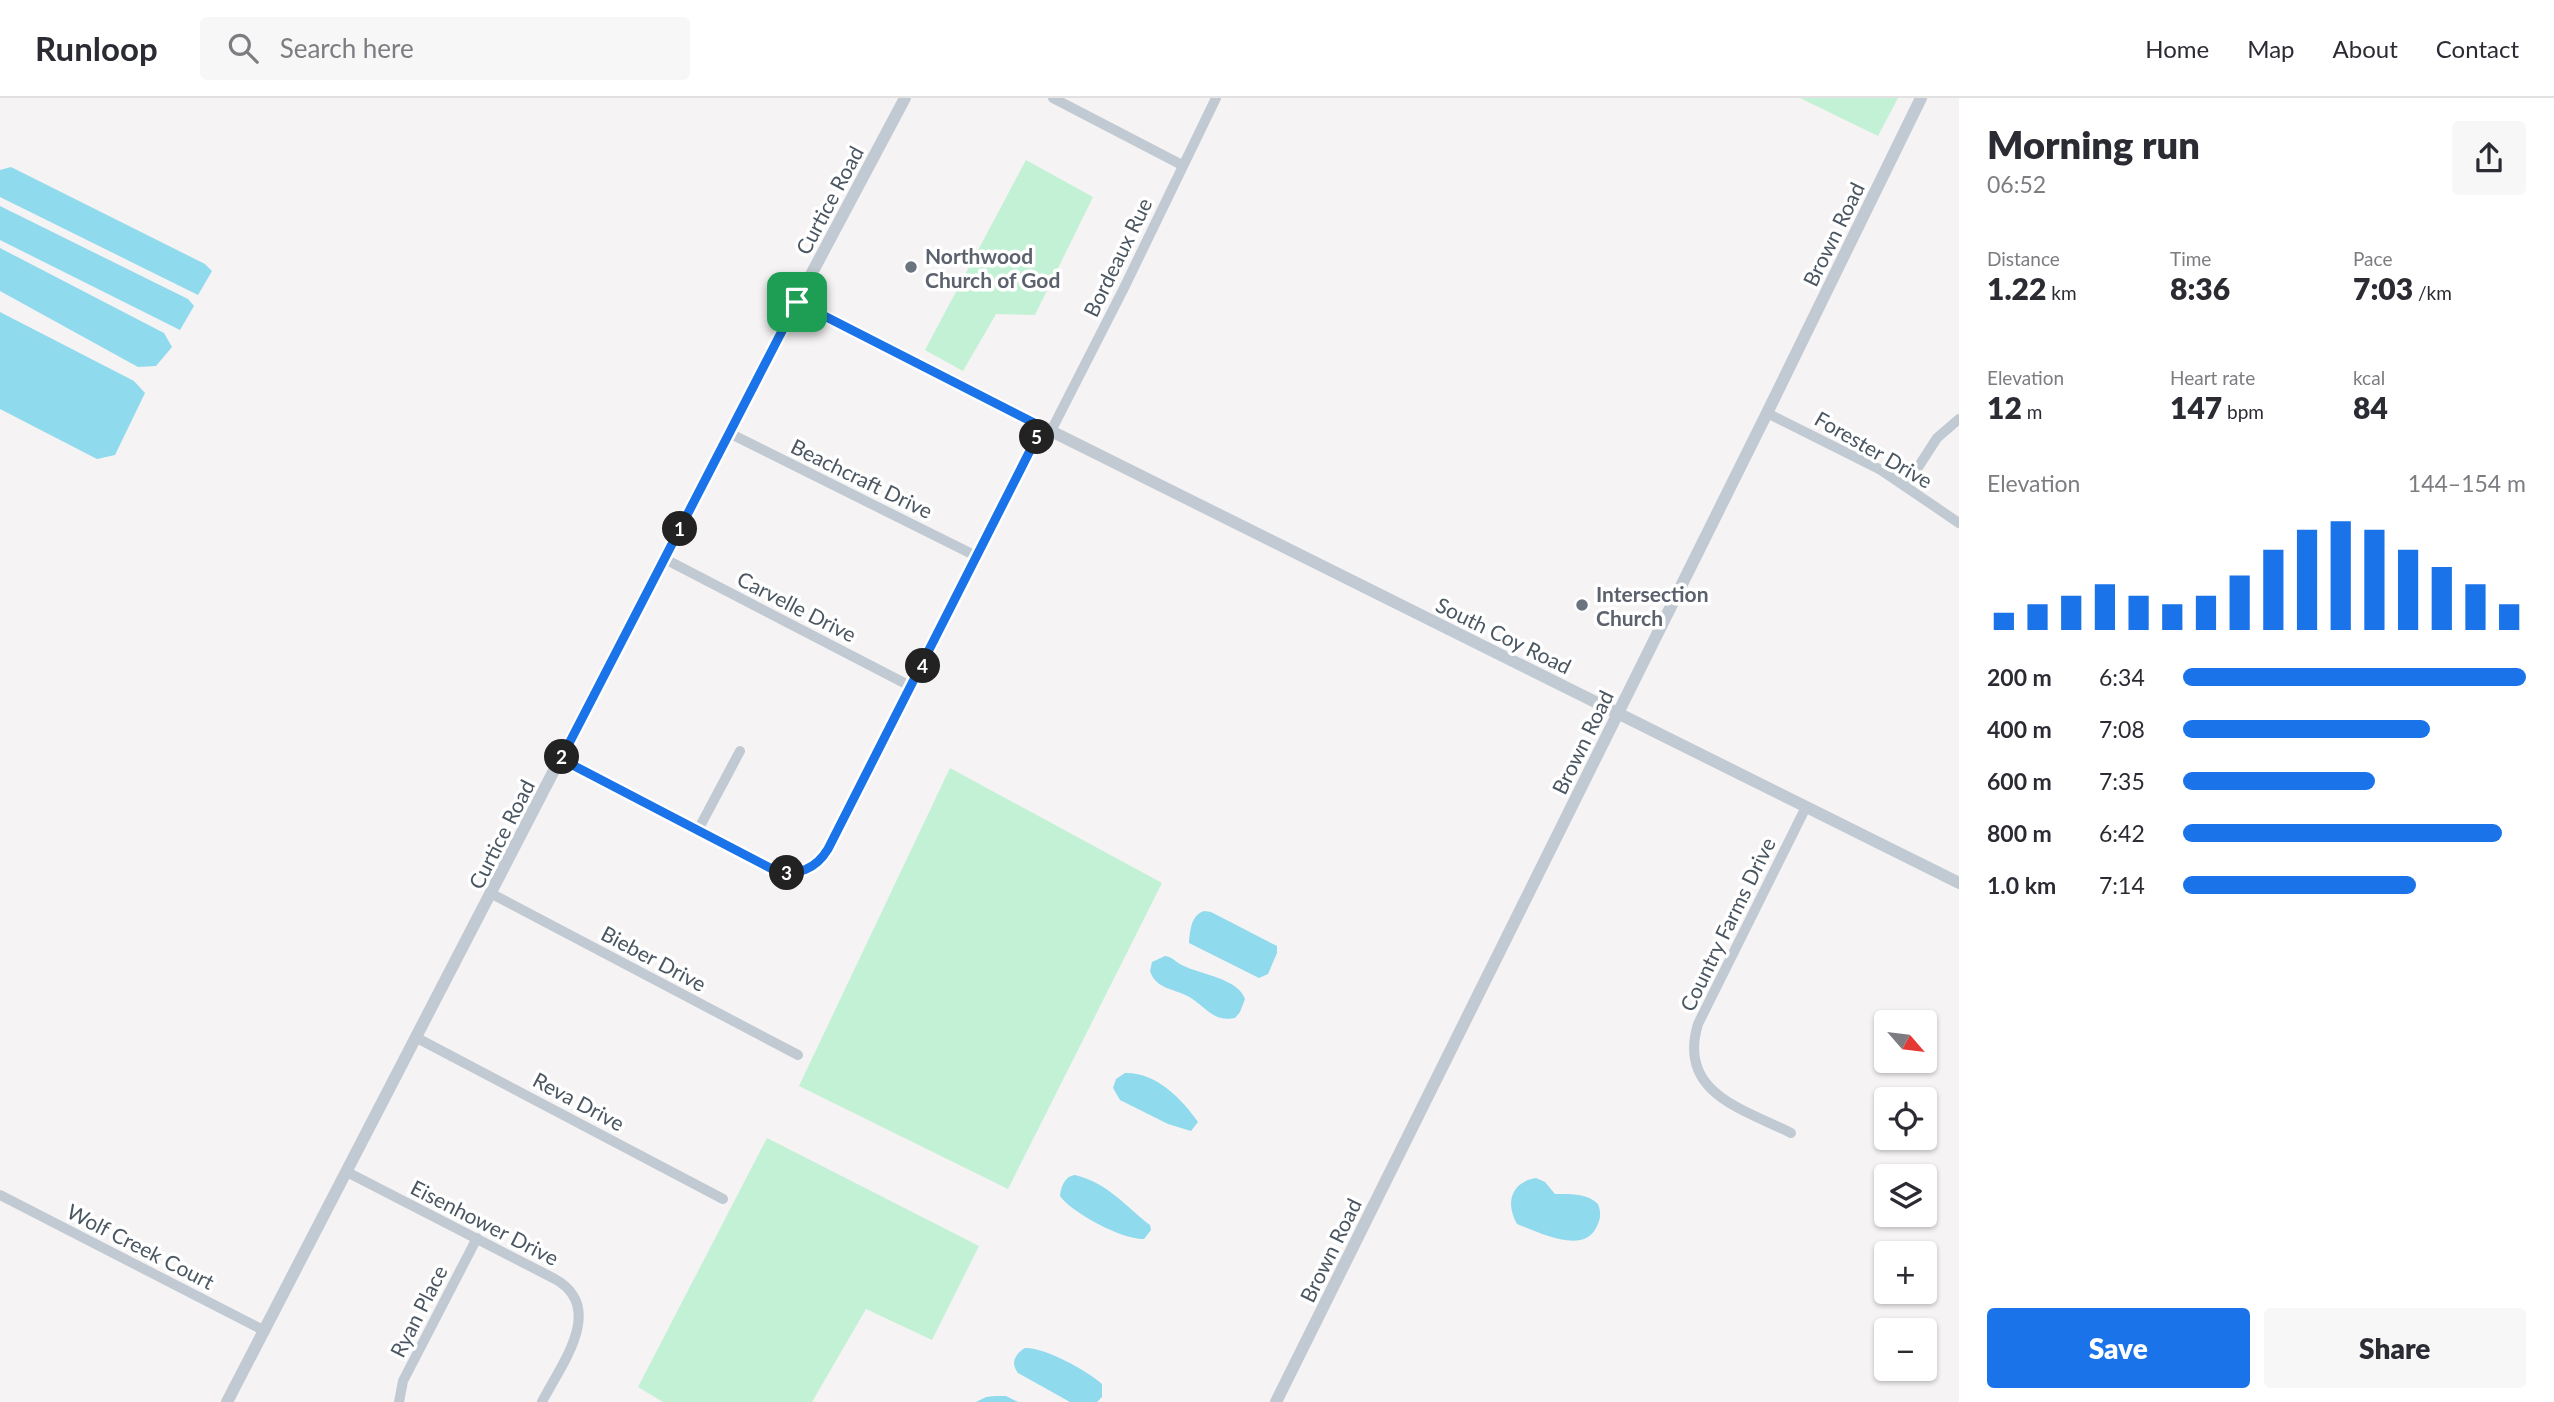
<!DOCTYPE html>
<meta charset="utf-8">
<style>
body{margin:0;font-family:Lato,sans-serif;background:#f7f7f7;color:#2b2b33;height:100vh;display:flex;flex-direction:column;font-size:26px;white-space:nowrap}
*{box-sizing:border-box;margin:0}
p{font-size:23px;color:#7c7c81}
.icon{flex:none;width:38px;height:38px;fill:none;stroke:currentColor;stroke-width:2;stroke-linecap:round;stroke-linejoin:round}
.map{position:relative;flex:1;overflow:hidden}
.side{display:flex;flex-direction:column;background:#fff;width:595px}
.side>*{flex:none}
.needle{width:46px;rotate:118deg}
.tools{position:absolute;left:1874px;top:912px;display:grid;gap:14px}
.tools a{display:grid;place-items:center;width:63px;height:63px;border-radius:7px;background:#fff;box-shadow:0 2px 5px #0004;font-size:35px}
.pin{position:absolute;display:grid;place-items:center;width:60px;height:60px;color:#fff;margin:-30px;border-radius:14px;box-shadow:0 4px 10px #0006}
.km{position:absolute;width:35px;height:35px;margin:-18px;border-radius:50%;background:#222;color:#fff;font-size:19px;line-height:35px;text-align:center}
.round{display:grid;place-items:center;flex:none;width:74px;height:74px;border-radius:7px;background:#f7f7f7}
.headline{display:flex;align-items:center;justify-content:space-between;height:119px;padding:0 28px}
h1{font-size:38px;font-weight:800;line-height:52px}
.metrics{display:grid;grid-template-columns:repeat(3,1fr);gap:10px;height:119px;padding:7px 28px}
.metrics div{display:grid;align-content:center}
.metrics b{font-size:30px;font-weight:800}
.metrics small{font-size:19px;font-weight:400}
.metrics p{font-size:19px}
.chart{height:196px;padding:14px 28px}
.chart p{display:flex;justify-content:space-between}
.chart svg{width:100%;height:126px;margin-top:7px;stroke:#1a73e8;stroke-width:6}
.primary-button{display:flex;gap:14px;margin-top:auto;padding:14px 28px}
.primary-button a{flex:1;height:80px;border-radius:7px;background:#1a73e8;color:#fff;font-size:28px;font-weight:800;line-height:80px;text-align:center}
.primary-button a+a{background:#f7f7f7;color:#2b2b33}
ul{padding:0 28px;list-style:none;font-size:23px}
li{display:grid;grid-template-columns:112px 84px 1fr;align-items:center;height:52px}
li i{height:18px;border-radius:9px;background:#1a73e8}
header{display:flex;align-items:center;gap:42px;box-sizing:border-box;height:98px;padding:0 35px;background:#fff;border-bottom:2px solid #e1e1e2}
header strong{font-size:33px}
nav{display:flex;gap:38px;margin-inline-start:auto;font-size:24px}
.search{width:490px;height:63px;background:#f7f7f7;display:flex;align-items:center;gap:18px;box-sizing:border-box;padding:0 24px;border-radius:7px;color:#7c7c81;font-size:26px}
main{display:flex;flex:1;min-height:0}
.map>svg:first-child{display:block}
.green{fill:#c3f1d5}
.water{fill:#90daee}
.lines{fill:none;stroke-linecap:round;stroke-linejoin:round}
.minor{stroke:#c1cad2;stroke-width:10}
.tertiary{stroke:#c1cad2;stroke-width:12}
.route-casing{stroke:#fff;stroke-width:14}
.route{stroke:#1a73e8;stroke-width:9}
.worship-dot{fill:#6b7280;stroke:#fff;stroke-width:2.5}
.labels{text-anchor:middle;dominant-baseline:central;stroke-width:7;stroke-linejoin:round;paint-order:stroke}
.street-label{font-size:21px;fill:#4a5661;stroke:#fff}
.worship-label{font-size:21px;font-weight:bold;fill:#5b616d;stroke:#fff;text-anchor:start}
</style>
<header>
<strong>Runloop</strong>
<div class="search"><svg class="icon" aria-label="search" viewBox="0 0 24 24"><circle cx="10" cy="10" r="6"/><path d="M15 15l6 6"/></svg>Search here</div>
<nav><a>Home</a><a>Map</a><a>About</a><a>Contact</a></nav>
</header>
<main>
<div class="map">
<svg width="1959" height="1304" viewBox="0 0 1959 1304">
<rect width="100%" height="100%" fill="#f5f3f3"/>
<path class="green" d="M1800 0H1898L1878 38Z
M1026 62 1093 99 1035 217 996 216 963 273 925 252Z
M950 670 1162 785 1008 1091 799 988Z
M767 1040 979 1148 932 1242 866 1211 812 1304H663L638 1289Z"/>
<path class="water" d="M11 69 205 166 212 173 198 197 0 99V72Z
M0 108 188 201 194 208 180 232 0 142Z
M0 150 164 235 172 249 156 268 138 269 0 193Z
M0 214 134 283 145 295 115 357 97 361 0 311Z
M1204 813 1211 814 1277 848V855L1268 876 1259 880 1189 845C1190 833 1191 817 1204 813Z
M1165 858C1173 859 1176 865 1184 868 1200 876 1239 881 1245 901L1240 914 1235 920C1213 924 1207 910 1191 900 1175 890 1156 892 1150 873L1152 864Z
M1125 975C1156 974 1182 1001 1198 1024L1191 1033 1168 1026 1120 1002 1113 990 1116 981Z
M1075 1077C1108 1085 1125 1108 1150 1127L1151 1132 1144 1141C1123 1142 1072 1115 1060 1098 1061 1088 1065 1078 1075 1077Z
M1536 1080 1545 1084 1555 1096C1570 1096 1587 1095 1598 1106 1601 1114 1601 1120 1597 1128 1584 1158 1539 1134 1517 1126 1505 1105 1511 1084 1536 1080Z
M1025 1250C1044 1249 1088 1273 1102 1286V1299L1097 1304H1070L1018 1275C1010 1265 1015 1256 1025 1250Z
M995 1298H1006L1018 1304H976L986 1299Z"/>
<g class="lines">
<path class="minor" d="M1053 0 1182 67
M1767 315 1881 372 1959 425
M1051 333 1124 190 1216 0
M729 335 978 459
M1906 388 1937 340 1959 321
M665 461 912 589
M561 661 774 772C797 779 816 771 828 751L1042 329
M698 732 740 653
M492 796 798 957
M417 940 723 1101
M1791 1035C1743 1011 1677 995 1698 926L1806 709
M347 1074 555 1181C607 1210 560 1268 542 1304
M0 1097 265 1233
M399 1304 403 1283 477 1140"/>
<path class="tertiary" d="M797 203 1051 333 1959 785
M227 1304 797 203 905 0
M1276 1304 1767 315 1921 0"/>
</g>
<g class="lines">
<defs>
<path id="route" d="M797 204 1042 329 828 751C816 771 797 779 774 772L561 661Z"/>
</defs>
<use href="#route" class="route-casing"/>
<use href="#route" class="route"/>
</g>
<g class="worship-dot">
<circle cx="911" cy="169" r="7"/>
<circle cx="1582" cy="507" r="7"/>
</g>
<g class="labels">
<g class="street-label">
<text transform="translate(829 102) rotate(-62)">Curtice Road</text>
<text transform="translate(1833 136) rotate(-64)">Brown Road</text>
<text transform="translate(1117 159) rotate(-64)">Bordeaux Rue</text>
<text transform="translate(1874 351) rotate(30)">Forester Drive</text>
<text transform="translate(862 380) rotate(26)">Beachcraft Drive</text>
<text transform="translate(797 508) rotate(27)">Carvelle Drive</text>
<text transform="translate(1504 537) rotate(26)">South Coy Road</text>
<text transform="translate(1582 644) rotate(-64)">Brown Road</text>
<text transform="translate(501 736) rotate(-63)">Curtice Road</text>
<text transform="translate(1727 826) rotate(-64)">Country Farms Drive</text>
<text transform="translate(654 860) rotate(28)">Bieber Drive</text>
<text transform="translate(579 1003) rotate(28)">Reva Drive</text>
<text transform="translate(485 1124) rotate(27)">Eisenhower Drive</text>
<text transform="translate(141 1148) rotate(27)">Wolf Creek Court</text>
<text transform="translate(1330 1152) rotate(-64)">Brown Road</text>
<text transform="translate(418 1213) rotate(-63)">Ryan Place</text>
</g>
<g class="worship-label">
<text x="925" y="157">Northwood<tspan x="925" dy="24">Church of God</tspan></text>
<text x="1596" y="495">Intersection<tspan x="1596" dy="24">Church</tspan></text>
</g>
</g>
</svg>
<div class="tools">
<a><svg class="needle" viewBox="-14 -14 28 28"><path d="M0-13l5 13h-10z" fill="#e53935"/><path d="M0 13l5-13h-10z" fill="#7c7c81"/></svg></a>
<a><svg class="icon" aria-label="locate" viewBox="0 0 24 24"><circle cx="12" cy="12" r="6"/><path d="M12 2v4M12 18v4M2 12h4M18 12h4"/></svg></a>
<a><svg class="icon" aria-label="layers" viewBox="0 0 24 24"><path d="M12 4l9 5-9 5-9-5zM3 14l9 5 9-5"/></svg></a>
<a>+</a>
<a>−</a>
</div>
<div class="pin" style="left:797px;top:204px;background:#1e9e55"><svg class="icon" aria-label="arrive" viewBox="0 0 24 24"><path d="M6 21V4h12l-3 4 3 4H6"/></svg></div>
<b class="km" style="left:680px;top:431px">1</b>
<b class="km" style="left:562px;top:659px">2</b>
<b class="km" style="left:787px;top:775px">3</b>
<b class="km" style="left:923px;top:568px">4</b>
<b class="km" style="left:1037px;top:339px">5</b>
</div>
<section class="side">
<div class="headline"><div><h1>Morning run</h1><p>06:52</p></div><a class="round"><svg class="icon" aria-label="share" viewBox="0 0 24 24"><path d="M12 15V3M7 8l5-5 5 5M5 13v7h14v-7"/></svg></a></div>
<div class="metrics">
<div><p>Distance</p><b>1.22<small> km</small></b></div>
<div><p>Time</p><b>8:36</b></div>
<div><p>Pace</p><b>7:03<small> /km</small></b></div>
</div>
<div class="metrics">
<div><p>Elevation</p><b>12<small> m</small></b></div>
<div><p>Heart rate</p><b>147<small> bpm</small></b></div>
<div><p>kcal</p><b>84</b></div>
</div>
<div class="chart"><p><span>Elevation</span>144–154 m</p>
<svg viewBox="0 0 160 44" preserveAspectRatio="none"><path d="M5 44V38M15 44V35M25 44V32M35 44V28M45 44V32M55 44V35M65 44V32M75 44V25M85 44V16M95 44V9M105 44V6M115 44V9M125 44V16M135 44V22M145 44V28M155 44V35"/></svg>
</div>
<ul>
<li><b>200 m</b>6:34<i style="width:100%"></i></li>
<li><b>400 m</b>7:08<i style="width:72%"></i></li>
<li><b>600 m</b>7:35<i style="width:56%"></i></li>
<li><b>800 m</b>6:42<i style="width:93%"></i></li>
<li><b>1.0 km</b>7:14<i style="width:68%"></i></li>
</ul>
<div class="primary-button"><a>Save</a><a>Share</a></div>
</section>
</main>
